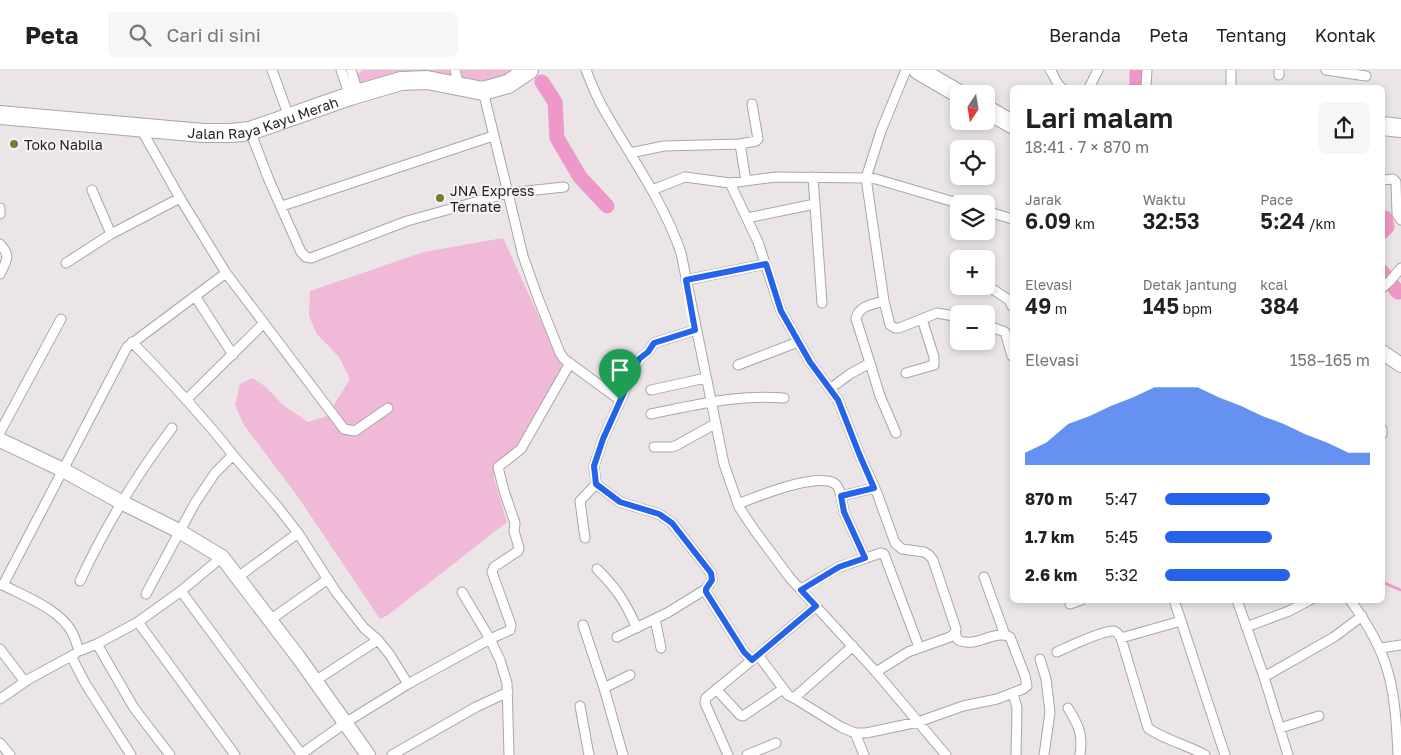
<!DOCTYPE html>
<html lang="id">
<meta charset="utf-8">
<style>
body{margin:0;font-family:"Golos Text",sans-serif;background:#f6f6f6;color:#202124;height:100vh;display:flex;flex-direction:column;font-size:19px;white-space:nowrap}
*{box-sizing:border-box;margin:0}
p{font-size:16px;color:#757577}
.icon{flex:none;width:28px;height:28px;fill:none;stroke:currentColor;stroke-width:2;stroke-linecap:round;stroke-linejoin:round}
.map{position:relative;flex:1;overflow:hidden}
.panel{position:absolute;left:1010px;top:15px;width:375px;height:518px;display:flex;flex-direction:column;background:#fff;border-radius:8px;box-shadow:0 2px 8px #0003}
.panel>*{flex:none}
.needle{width:32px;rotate:192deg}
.fabs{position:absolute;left:950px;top:15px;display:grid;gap:10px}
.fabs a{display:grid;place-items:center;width:45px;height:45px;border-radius:8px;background:#fff;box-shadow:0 2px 8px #0003;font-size:25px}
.pin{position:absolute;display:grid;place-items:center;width:42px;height:42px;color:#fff;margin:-51px -21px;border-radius:50% 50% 50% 0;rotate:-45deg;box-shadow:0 0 5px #0007}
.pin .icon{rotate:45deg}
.round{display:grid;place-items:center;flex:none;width:52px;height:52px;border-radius:8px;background:#f6f6f6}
.overview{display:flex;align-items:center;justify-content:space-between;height:85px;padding:0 15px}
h1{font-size:28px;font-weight:600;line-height:38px}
.figures{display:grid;grid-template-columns:repeat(3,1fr);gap:8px;height:85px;padding:5px 15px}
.figures div{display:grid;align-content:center}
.figures b{font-size:21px;font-weight:600}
.figures small{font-size:14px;font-weight:400}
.figures p{font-size:14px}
.chart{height:140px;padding:10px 15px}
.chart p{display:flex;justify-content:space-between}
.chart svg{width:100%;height:90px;margin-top:5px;fill:#2563eb;opacity:.7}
ul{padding:0 15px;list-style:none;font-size:16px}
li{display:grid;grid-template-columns:80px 60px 1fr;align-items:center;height:38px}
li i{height:12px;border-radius:6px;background:#2563eb}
header{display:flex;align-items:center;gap:30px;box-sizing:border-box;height:70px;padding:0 25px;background:#fff;border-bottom:1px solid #e0e0e0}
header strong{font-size:24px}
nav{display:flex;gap:28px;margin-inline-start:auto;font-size:18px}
.search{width:350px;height:45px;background:#f6f6f6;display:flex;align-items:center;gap:12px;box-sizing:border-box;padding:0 18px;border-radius:8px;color:#757577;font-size:19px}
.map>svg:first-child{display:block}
.green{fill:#f0b9d8}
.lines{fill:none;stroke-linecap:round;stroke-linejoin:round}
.stream{stroke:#ee98ca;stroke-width:2.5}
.canal{stroke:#ee98ca;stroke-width:9}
.river{stroke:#ee98ca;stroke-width:15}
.street-casing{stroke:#aaa5a8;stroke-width:11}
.secondary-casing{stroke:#aaa5a8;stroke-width:16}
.highway-casing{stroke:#aaa5a8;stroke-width:20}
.street{stroke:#fff;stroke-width:9}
.secondary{stroke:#fff;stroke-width:14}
.highway{stroke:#fff;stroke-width:18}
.route-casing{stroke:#fff;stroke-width:10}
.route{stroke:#2563eb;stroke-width:6}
.poi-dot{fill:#6d8030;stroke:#f8f2f5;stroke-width:2}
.labels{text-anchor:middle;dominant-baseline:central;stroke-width:4;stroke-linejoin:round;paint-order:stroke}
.street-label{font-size:14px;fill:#211f20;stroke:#f8f2f5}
.poi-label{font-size:14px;fill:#211f20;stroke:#f8f2f5;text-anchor:start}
</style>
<header>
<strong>Peta</strong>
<div class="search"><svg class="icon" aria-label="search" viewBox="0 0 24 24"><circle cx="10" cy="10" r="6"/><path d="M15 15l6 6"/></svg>Cari di sini</div>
<nav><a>Beranda</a><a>Peta</a><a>Tentang</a><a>Kontak</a></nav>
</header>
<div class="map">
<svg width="1401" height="685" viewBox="0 0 1401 685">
<rect width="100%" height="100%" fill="#ebe5e8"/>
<path class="green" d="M364 0H518L499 16 435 17 374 23 362 27 355 5Z
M503 168 563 299 515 381 494 393V409L507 452 388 545 380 549 298 427 244 355 235 335 240 314 252 308 265 316 283 335 308 352 327 346 350 309 339 287 317 264 309 246 310 221 424 182Z"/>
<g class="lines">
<path class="stream" d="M1382 512 1401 520"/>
<path class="canal" d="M1398 222 1401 224"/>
<path class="river" d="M542 12 555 32 557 68 580 107 607 136
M1137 18V0
M1382 147 1385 148 1387 157 1382 162
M1382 202 1398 222"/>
<defs>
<path id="street" d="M272 0 289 47
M341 0 350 26
M351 0 358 23
M455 0 459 16
M586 0C591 13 596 26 603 38 630 86 663 130 681 183L724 394 739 437 755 461 790 508 876 602 946 685
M906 0 881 61 866 108 884 231 890 255 895 258H899L937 243 959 247
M1050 0C1055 6 1055 13 1062 18
M1231 0V18
M1326 0 1366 6
M1279 5V0
M1089 18 1098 0
M1146 18 1147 0
M141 59 180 128 226 203 344 359 355 361 388 338
M250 61 269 110 301 182 306 187 311 188 407 151 508 123 483 21
M740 74 746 111
M630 83 664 76 740 74 756 71 758 69 752 34
M813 107 822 233
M1382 110 1393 109 1396 112 1397 144 1401 150
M730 113 758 172 781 241 810 292 838 330 860 386 877 423 895 473 902 479 924 482 929 485 933 490 956 559 955 563 950 567 908 582 876 602
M564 117 508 123 523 186 538 228 560 283 564 289 620 330
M92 120 111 164
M652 120 685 107 730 113 776 107 866 108 876 109 961 134
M282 136 493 66
M0 138V144
M986 141 1012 149
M747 148 815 134
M0 174C11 186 7 190 0 204
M66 193 111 164 180 128
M686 210 766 194
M1382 218 1390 211 1401 198
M994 220 1009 230 1012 236
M195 226 233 285
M986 255 1005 262 1012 286
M695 260 654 273 648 282 639 289 603 369 594 396 596 414 620 432 659 444 672 453 711 503 712 510 706 519V522L744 582 752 590 816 536
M132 272C167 308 202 345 233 385
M870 293 880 326 896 363
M738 295 798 272
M906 303 934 295V287L922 249
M831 318 850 304 870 293 856 249C858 236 873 234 884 231
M651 320 706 308
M186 330 264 253
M651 344C694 335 739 324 784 328
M1382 359V364
M0 362 61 249
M654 377H672L677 375 715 354
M841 426 844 442 865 488
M738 434C758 426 814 403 834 413 838 415 840 422 841 426L874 418
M585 468 580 431 596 414
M597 499C618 520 625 532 637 558
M238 507 298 463
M984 507 1005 565
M80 511C105 457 136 406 172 358
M0 515H3C26 527 59 539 72 562 75 568 77 575 79 581L97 574
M3 515 127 277 226 203
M801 519 839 497 881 483 884 484 919 577
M181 521 302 685
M462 522 490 569 510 560 511 555 492 502 494 497 518 481 519 478 514 461 515 453 504 421 498 397 521 379 570 293
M146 524 195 433 215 403 233 385 277 436 298 463 336 522 364 558 378 570 390 585 408 614 345 653 300 685
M1174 530 1181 551
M1237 530 1264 607 1288 685
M1350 530C1391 585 1395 618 1398 685
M1070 534 1081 530
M655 549 661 578
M270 550 328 509
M138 552 235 685
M583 555 604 618
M1246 557 1289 541 1310 530
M617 567 667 543 706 519
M1121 568 1181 551 1225 685
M1381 578 1401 575
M0 579 25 612
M1057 582C1070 576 1101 561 1113 561 1117 561 1119 565 1121 568L1148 658C1163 669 1187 675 1205 685
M758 585 788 625 794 628 853 576
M71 586 85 613 131 685
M1040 589 1046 609 1050 642 1044 685
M1264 607 1334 567 1362 546
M315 611 378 570
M408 614 490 569 500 590 507 613 509 685
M716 619 740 645 743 646 783 619
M1013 623 1017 638 1016 685
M794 628 841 657 855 663H866L918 652 963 636 997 629 1023 619 1027 616 1025 606 1010 567C994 559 975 579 958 570L955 563
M0 629 29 609 75 584
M580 636 589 685
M1068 638C1079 656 1083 664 1080 685
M1280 658 1319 646
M855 663 864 685
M0 673 10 685
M170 685 134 638 97 574 138 552 181 521 222 487
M392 685 476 637 508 622
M623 685 604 618 630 605
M728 685 705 633 706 628 752 590
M747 685 776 673"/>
<path id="secondary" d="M1382 282 1401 295
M0 370 63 400 121 432 179 461 222 487 299 588 368 685"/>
<g id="highway">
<path d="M918 0 959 24"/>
<path d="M986 39 1012 54"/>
<path id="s1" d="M0 45 203 63H231L250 61 350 26 401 11 427 10 483 21 508 14 529 0"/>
<path d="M1382 56 1401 58"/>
</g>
</defs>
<use href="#street" class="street-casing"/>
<use href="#secondary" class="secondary-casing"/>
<use href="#highway" class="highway-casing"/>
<use href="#street" class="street"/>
<use href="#secondary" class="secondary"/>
<use href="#highway" class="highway"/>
</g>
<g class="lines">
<defs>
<path id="route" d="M766 194 781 241 810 292 838 330 860 386 874 418 841 426 844 442 865 488 839 497 801 520 816 536 752 590 744 582 706 522V519L712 510 711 503 672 453 659 444 620 432 596 414 594 396 603 369 639 289 648 282 654 273 695 260 686 210Z"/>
</defs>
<use href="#route" class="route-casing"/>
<use href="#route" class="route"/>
</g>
<g class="poi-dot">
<circle cx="14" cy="74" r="5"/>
<circle cx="440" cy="128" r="5"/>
</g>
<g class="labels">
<g class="street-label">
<text stroke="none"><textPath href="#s1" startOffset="266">Jalan Raya Kayu Merah</textPath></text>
</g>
<g class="poi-label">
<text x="24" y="74">Toko Nabila</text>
<text x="450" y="120">JNA Express<tspan x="450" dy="16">Ternate</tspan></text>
</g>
</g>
</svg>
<div class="fabs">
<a><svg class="needle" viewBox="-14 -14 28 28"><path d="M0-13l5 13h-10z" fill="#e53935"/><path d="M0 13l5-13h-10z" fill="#757577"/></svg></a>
<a><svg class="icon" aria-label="locate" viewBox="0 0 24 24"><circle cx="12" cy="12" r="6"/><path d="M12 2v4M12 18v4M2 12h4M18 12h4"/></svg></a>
<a><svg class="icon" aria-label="layers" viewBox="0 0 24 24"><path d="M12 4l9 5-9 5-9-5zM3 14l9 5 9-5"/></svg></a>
<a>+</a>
<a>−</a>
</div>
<div class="pin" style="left:620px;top:330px;background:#1e9e55"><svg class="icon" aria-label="arrive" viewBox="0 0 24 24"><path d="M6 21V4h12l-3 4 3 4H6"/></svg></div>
<section class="panel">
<div class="overview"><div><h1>Lari malam</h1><p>18:41 · 7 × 870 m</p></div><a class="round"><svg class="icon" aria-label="share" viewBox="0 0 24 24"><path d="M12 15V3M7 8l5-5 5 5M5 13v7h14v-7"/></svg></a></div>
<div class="figures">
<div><p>Jarak</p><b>6.09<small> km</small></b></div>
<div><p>Waktu</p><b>32:53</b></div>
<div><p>Pace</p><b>5:24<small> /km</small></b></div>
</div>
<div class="figures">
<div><p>Elevasi</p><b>49<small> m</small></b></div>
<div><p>Detak jantung</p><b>145<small> bpm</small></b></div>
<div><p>kcal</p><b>384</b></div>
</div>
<div class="chart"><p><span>Elevasi</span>158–165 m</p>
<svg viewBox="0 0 160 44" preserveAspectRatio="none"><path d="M0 44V38L10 33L20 24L30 20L40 15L50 11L60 6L70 6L80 6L90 11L100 15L110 20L120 24L130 29L140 33L150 38L160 38V44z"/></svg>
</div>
<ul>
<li><b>870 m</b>5:47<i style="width:51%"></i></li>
<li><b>1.7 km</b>5:45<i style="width:52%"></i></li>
<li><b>2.6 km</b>5:32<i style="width:61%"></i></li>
</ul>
</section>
</div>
